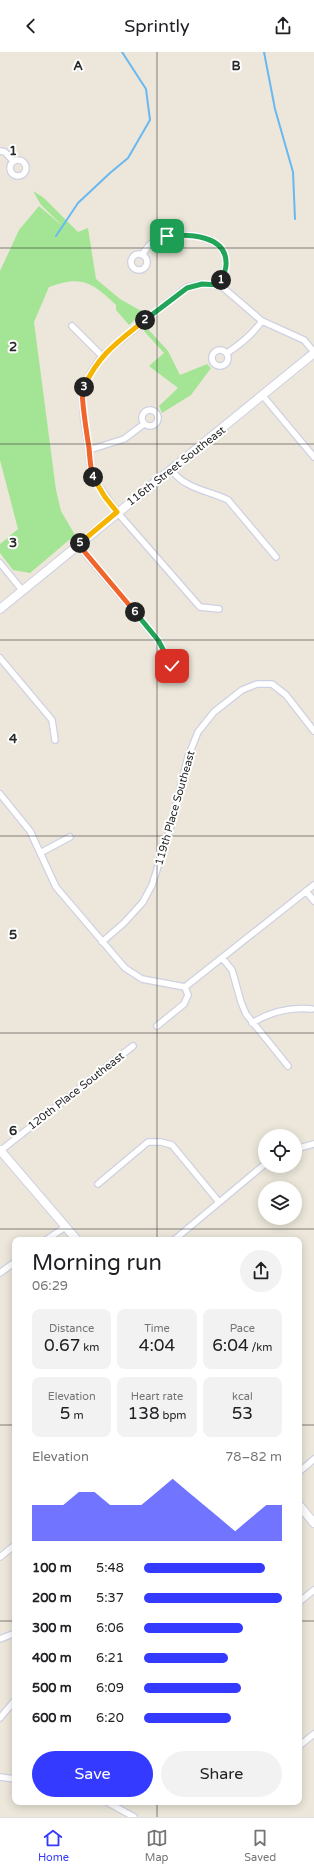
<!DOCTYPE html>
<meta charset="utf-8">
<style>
body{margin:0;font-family:"Varela Round",sans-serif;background:#f2f2f2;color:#202124;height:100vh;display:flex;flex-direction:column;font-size:15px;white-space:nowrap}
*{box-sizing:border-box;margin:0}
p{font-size:13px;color:#757577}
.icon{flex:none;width:22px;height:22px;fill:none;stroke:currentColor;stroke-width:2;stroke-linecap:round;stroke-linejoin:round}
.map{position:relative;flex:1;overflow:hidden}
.sheet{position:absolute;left:12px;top:1185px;width:290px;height:568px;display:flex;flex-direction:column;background:#fff;border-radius:8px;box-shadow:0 2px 10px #0003}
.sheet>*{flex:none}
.controls{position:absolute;left:258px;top:1077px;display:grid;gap:8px}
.controls a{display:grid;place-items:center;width:44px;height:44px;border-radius:50%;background:#fff;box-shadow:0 2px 10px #0003;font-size:20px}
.pin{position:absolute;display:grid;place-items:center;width:34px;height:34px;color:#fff;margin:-17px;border-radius:8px;box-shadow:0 2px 6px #0006}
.km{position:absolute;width:20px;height:20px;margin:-10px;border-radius:50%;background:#222;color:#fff;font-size:11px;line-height:20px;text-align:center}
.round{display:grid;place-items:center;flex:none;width:42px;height:42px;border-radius:21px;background:#f2f2f2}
.overview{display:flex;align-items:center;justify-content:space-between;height:68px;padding:0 20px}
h1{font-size:22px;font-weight:600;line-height:30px}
.metrics{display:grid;grid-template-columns:repeat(3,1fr);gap:6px;height:68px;padding:4px 20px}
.metrics div{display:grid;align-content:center;border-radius:8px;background:#f2f2f2;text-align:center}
.metrics b{font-size:17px;font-weight:600}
.metrics small{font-size:11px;font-weight:400}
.metrics p{font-size:11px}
.chart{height:112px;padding:8px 20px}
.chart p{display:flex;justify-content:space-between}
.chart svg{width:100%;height:72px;margin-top:4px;fill:#343aff;opacity:.7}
.action{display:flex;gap:8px;margin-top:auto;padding:8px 20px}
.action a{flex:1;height:46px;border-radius:24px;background:#343aff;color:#fff;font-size:16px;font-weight:600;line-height:46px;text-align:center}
.action a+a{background:#f2f2f2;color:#202124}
ul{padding:0 20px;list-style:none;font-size:13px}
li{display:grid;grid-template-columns:64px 48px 1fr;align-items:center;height:30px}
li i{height:10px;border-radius:5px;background:#343aff}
header{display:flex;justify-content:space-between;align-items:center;height:52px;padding:0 20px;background:#fff;font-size:18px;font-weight:600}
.dock{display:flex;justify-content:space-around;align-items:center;height:56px;border-top:1px solid #e0e0e0;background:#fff;font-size:11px;color:#757577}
.dock a{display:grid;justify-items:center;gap:2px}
.dock .active{color:#343aff}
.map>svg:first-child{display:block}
.green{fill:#a3e594}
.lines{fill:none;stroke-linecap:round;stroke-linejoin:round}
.stream{stroke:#68b8f2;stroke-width:2}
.street-casing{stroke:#cfd0e3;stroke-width:8}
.secondary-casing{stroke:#cfd0e3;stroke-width:10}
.street{stroke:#fff;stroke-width:5.5}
.secondary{stroke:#fff;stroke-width:8}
.split-1-casing{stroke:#fff;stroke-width:8}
.split-2-casing{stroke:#fff;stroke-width:8}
.split-3-casing{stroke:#fff;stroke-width:8}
.split-4-casing{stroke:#fff;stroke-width:8}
.split-5-casing{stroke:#fff;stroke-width:8}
.split-6-casing{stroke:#fff;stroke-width:8}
.split-7-casing{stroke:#fff;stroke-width:8}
.split-1{stroke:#22a559;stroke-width:5}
.split-2{stroke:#22a559;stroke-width:5}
.split-3{stroke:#f5b400;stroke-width:5}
.split-4{stroke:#f0652b;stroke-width:5}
.split-5{stroke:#f5b400;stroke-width:5}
.split-6{stroke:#f0652b;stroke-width:5}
.split-7{stroke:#22a559;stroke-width:5}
.grid{fill:none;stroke:#292929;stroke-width:1;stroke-opacity:0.55}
.labels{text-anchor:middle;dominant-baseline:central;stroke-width:4;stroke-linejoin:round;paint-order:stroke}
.street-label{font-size:11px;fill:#292929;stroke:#fff}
.grid-label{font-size:13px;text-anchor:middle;font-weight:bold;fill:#292929;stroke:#fff;stroke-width:4;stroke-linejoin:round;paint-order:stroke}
</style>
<header><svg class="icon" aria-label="back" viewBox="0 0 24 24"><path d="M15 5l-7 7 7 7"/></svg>Sprintly<svg class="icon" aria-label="share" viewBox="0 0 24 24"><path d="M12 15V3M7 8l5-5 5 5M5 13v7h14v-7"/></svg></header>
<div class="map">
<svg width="314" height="1765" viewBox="0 0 314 1765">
<rect width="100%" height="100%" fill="#ece7da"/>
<path class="green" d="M33 139 44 146 78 180 88 176 96 227 120 247 143 260 129 273 116 258V253C92 230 82 223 49 235L34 270 56 438 61 459 75 483 30 521 13 518 0 501V492L18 477 0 408V219L19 178 39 154 65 176 41 153Z
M147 276 168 299 180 323 207 312 211 316 191 343 162 361 159 354 178 336 149 314 164 301 144 279Z"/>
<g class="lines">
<path class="stream" d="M264 0 275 57 293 120 295 167
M56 184 78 151 110 121 128 106 150 68 146 37 122 0"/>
<defs>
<path id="street" d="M0 99 5 100 13 109
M10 116a8 8 0 1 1 16 0a8 8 0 1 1-16 0Z
M131 210a8 8 0 1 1 16 0a8 8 0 1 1-16 0Z
M142 203C145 198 149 193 154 189 171 178 219 181 225 204 228 214 223 223 220 233
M220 233 262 269 304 288 314 300
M72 274 102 304
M212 306a8 8 0 1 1 16 0a8 8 0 1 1-16 0Z
M227 301C241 292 252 283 262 269
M263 344 314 405
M142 366a8 8 0 1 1 16 0a8 8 0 1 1-16 0Z
M89 398 124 387 144 372
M171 418C176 423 180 428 186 431 199 439 214 441 228 448L276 505
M78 493 158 588 172 614
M0 511 22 538
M219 557 200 555 117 460 94 427 90 413 89 398 84 370 82 339 91 320 102 304 148 266 187 235 202 232 220 233
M0 606 52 668 55 688
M0 742 30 779 56 835 125 916 142 927 185 935
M40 801 70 785
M306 839 314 849
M102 890 124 871 143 850 152 833 170 777 188 705 198 680 214 660 242 638 257 632H272L286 643 314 679
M223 907 232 918 241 950 246 962 288 1014
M185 935 314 833
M252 971C270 960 291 955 312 957
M157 974 184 952 188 943 185 935
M295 1097 314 1092
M0 1099 133 994
M98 1132 148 1090H161L172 1093 219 1150
M46 1188 65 1175
M174 1188 265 1112
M0 1221 15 1210
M299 1420 314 1407
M0 1505 15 1493
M299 1550 314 1538
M0 1587 15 1581
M0 1666 15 1648
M299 1694 314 1682
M0 1725 15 1727
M107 1750 134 1765"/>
<path id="secondary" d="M0 557 314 301
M0 1098 77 1188
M299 1453 314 1471"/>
</defs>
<use href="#street" class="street-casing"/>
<use href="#secondary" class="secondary-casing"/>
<use href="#street" class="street"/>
<use href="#secondary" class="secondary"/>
</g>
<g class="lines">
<defs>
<path id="split-1" d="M167 184C189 182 228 183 226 213 226 218 223 224 221 228"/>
<path id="split-2" d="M145 268 187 236 202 232 220 233 221 228"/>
<path id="split-3" d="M84 335C99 302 118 290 145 268"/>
<path id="split-4" d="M84 335 82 339C83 359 86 377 89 396 90 406 90 415 93 425"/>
<path id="split-5" d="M80 491 117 460 105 445 93 425"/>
<path id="split-6" d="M80 491 78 492 135 560"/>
<path id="split-7" d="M135 560 158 588 172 614"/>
</defs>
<use href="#split-1" class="split-1-casing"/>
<use href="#split-2" class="split-2-casing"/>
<use href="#split-3" class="split-3-casing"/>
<use href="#split-4" class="split-4-casing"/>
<use href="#split-5" class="split-5-casing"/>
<use href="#split-6" class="split-6-casing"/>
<use href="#split-7" class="split-7-casing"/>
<use href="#split-1" class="split-1"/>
<use href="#split-2" class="split-2"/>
<use href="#split-3" class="split-3"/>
<use href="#split-4" class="split-4"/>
<use href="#split-5" class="split-5"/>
<use href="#split-6" class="split-6"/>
<use href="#split-7" class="split-7"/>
</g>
<path class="grid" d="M157 0V1188M0 196H314M0 392H314M0 588H314M0 784H314M0 981H314M0 1177H314M0 1373H15M299 1373H314M0 1569H15M299 1569H314M157 1750V1765"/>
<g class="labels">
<g class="street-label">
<text transform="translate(176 414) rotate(-38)">116th Street Southeast</text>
<text transform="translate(175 756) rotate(-74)">119th Place Southeast</text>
<text transform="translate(76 1039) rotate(-38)">120th Place Southeast</text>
</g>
</g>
<g class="grid-label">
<text x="78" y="18">A</text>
<text x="236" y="18">B</text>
<text x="13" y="103">1</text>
<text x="13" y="299">2</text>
<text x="13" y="495">3</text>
<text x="13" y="691">4</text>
<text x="13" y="887">5</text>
<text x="13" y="1083">6</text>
</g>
</svg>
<div class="controls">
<a><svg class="icon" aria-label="locate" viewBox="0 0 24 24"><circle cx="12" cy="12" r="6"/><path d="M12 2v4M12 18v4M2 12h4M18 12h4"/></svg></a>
<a><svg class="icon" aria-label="layers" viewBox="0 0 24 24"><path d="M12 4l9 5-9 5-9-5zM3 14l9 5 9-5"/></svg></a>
</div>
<div class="pin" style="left:167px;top:184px;background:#1e9e55"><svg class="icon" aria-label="arrive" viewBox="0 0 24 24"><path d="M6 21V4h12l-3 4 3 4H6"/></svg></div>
<div class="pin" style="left:172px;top:614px;background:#d93025"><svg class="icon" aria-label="check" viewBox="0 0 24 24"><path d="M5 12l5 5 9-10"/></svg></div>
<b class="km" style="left:221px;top:228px">1</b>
<b class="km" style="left:145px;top:268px">2</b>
<b class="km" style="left:84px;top:335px">3</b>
<b class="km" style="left:93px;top:425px">4</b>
<b class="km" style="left:80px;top:491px">5</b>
<b class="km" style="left:135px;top:560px">6</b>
<section class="sheet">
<div class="overview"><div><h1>Morning run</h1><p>06:29</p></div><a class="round"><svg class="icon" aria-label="share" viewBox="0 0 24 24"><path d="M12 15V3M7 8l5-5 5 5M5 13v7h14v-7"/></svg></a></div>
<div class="metrics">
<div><p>Distance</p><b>0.67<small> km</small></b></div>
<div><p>Time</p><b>4:04</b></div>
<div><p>Pace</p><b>6:04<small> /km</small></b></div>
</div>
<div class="metrics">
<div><p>Elevation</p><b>5<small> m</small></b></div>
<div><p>Heart rate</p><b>138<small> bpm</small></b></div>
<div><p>kcal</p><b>53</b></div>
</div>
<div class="chart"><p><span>Elevation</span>78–82 m</p>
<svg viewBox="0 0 160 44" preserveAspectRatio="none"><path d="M0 44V22L10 22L20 22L30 14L40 14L50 22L60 22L70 22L80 14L90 6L100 14L110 22L120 30L130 38L140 30L150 22L160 22V44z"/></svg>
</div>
<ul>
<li><b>100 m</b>5:48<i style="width:88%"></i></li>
<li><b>200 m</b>5:37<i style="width:100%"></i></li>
<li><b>300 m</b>6:06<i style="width:72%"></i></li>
<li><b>400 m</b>6:21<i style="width:61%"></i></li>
<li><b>500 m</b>6:09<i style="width:70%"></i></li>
<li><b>600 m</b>6:20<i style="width:63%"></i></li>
</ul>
<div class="action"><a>Save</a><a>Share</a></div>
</section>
</div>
<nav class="dock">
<a class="active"><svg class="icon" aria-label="home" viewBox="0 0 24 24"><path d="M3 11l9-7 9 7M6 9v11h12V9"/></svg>Home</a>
<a><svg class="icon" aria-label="map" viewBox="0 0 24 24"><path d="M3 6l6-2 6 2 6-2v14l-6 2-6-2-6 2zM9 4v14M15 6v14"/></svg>Map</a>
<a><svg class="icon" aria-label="saved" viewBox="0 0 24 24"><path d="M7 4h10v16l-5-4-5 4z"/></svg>Saved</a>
</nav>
